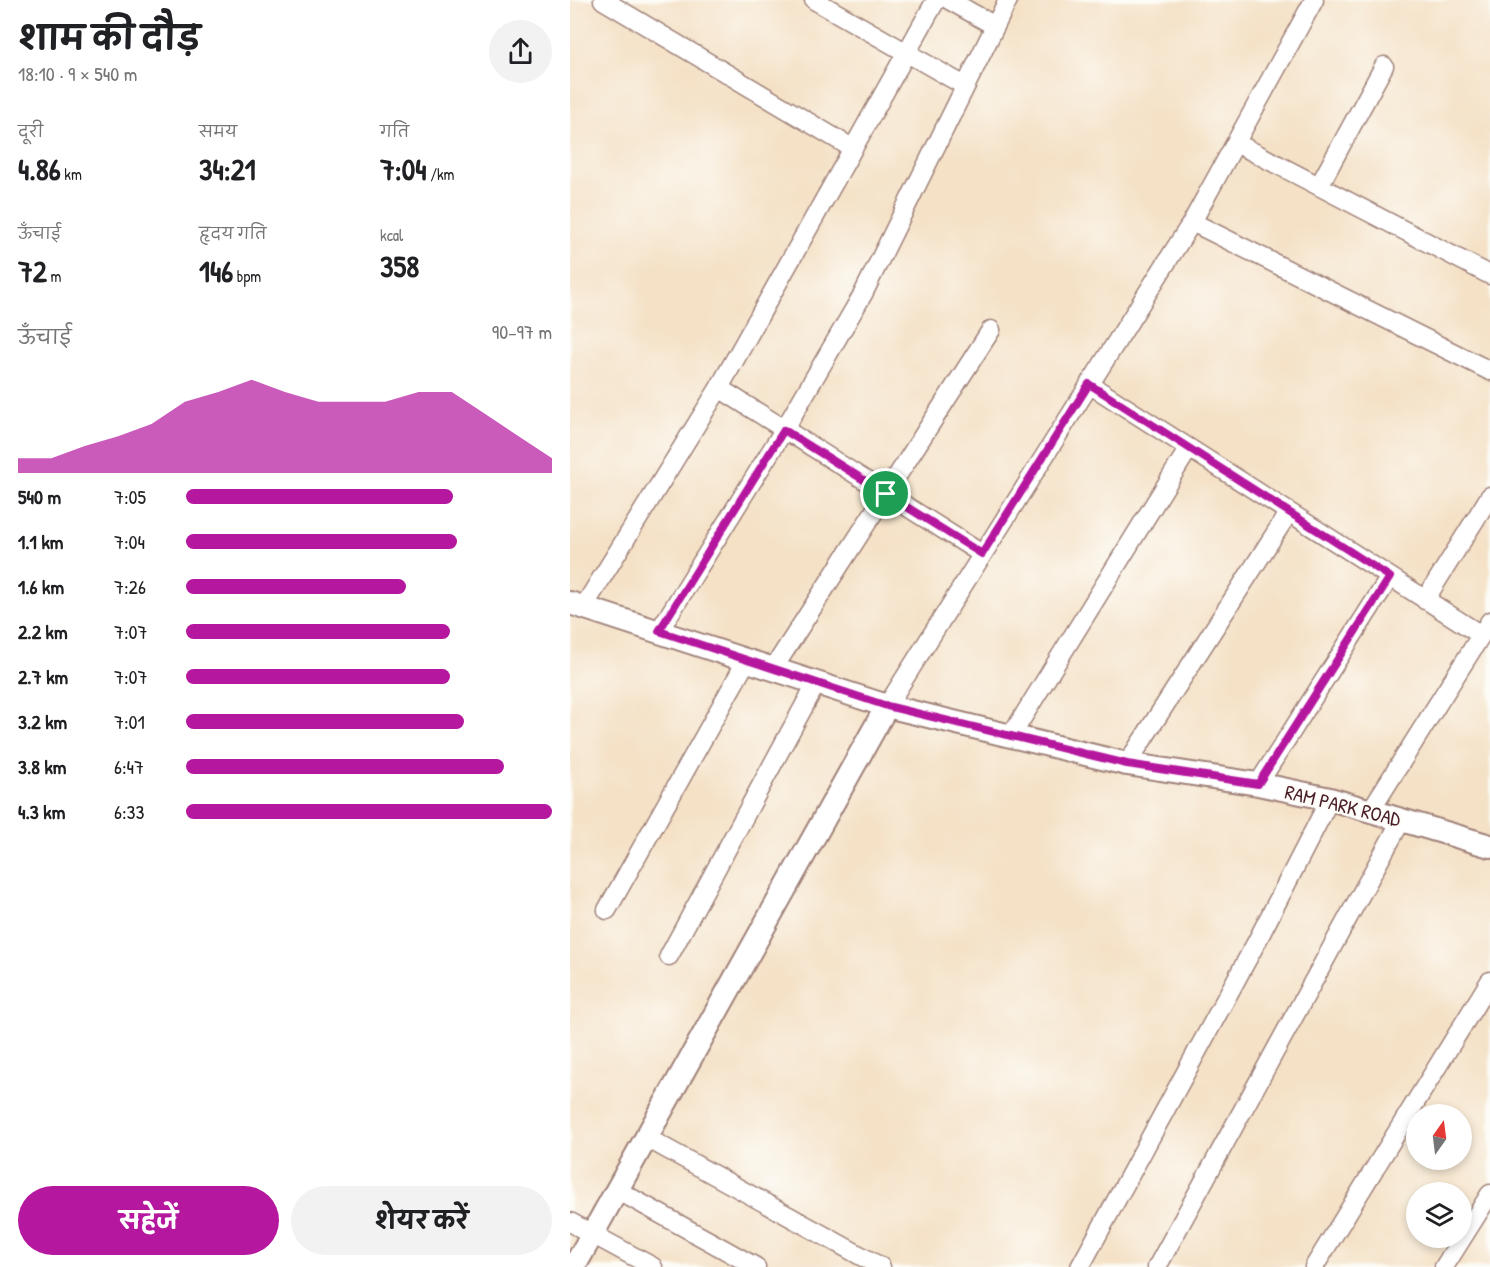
<!DOCTYPE html>
<html lang="hi">
<meta charset="utf-8">
<style>
body{margin:0;font-family:"Patrick Hand","Playpen Sans Deva",sans-serif;background:#f2f2f2;color:#202124;height:100vh;display:flex;flex-direction:column;font-size:22px;white-space:nowrap}
*{box-sizing:border-box;margin:0}
p{font-size:20px;color:#757577}
.icon{flex:none;width:33px;height:33px;fill:none;stroke:currentColor;stroke-width:2;stroke-linecap:round;stroke-linejoin:round}
.map{position:relative;flex:1;overflow:hidden}
.drawer{display:flex;flex-direction:column;background:#fff;width:570px}
.drawer>*{flex:none}
.needle{width:39px;rotate:14deg}
.controls{position:absolute;left:836px;top:1104px;display:grid;gap:12px}
.controls a{display:grid;place-items:center;width:66px;height:66px;border-radius:50%;background:#fff;box-shadow:0 3px 9px #0003;font-size:30px}
.pin{position:absolute;display:grid;place-items:center;width:51px;height:51px;color:#fff;margin:-26px;border:3px solid #fff;border-radius:50%;box-shadow:0 2px 6px #0007}
.round{display:grid;place-items:center;flex:none;width:63px;height:63px;border-radius:32px;background:#f2f2f2}
.overview{display:flex;align-items:center;justify-content:space-between;height:102px;padding:0 18px}
h1{font-size:33px;font-weight:700;line-height:45px}
.stats{display:grid;grid-template-columns:repeat(3,1fr);gap:9px;height:102px;padding:6px 18px}
.stats div{display:grid;align-content:center}
.stats b{font-size:30px;font-weight:700}
.stats small{font-size:16px;font-weight:400}
.stats p{font-size:16px}
.chart{height:168px;padding:12px 18px}
.chart p{display:flex;justify-content:space-between}
.chart svg{width:100%;height:108px;margin-top:6px;fill:#b5179e;opacity:.7}
.button{display:flex;gap:12px;margin-top:auto;padding:12px 18px}
.button a{flex:1;height:69px;border-radius:36px;background:#b5179e;color:#fff;font-size:24px;font-weight:700;line-height:69px;text-align:center}
.button a+a{background:#f2f2f2;color:#202124}
ul{padding:0 18px;list-style:none;font-size:20px}
li{display:grid;grid-template-columns:96px 72px 1fr;align-items:center;height:45px}
li i{height:15px;border-radius:8px;background:#b5179e}
main{display:flex;flex:1;min-height:0}
.map>svg:first-child{display:block}
.lines{fill:none;stroke-linecap:round;stroke-linejoin:round}
.minor-casing{stroke:#9f8078;stroke-width:21}
.tertiary-casing{stroke:#9f8078;stroke-width:26}
.minor{stroke:#fff;stroke-width:18}
.tertiary{stroke:#fff;stroke-width:22}
.route-casing{stroke:#fff;stroke-width:12}
.route{stroke:#b5179e;stroke-width:8}
.labels{text-anchor:middle;dominant-baseline:central;stroke-width:4.5;stroke-linejoin:round;paint-order:stroke}
.street-label{font-size:20px;fill:#4a1f2b;stroke:#fdfcf7}
</style>
<main>
<section class="drawer">
<div class="overview"><div><h1>शाम की दौड़</h1><p>18:10 · 9 × 540 m</p></div><a class="round"><svg class="icon" aria-label="share" viewBox="0 0 24 24"><path d="M12 15V3M7 8l5-5 5 5M5 13v7h14v-7"/></svg></a></div>
<div class="stats">
<div><p>दूरी</p><b>4.86<small> km</small></b></div>
<div><p>समय</p><b>34:21</b></div>
<div><p>गति</p><b>7:04<small> /km</small></b></div>
</div>
<div class="stats">
<div><p>ऊँचाई</p><b>72<small> m</small></b></div>
<div><p>हृदय गति</p><b>146<small> bpm</small></b></div>
<div><p>kcal</p><b>358</b></div>
</div>
<div class="chart"><p><span>ऊँचाई</span>90–97 m</p>
<svg viewBox="0 0 160 44" preserveAspectRatio="none"><path d="M0 44V38L10 38L20 33L30 29L40 24L50 15L60 11L70 6L80 11L90 15L100 15L110 15L120 11L130 11L140 20L150 29L160 38V44z"/></svg>
</div>
<ul>
<li><b>540 m</b>7:05<i style="width:73%"></i></li>
<li><b>1.1 km</b>7:04<i style="width:74%"></i></li>
<li><b>1.6 km</b>7:26<i style="width:60%"></i></li>
<li><b>2.2 km</b>7:07<i style="width:72%"></i></li>
<li><b>2.7 km</b>7:07<i style="width:72%"></i></li>
<li><b>3.2 km</b>7:01<i style="width:76%"></i></li>
<li><b>3.8 km</b>6:47<i style="width:87%"></i></li>
<li><b>4.3 km</b>6:33<i style="width:100%"></i></li>
</ul>
<div class="button"><a>सहेजें</a><a>शेयर करें</a></div>
</section>
<div class="map">
<svg width="920" height="1267" viewBox="0 0 920 1267">
<rect width="100%" height="100%" fill="#fdfcf7"/>
<filter id="ink" filterUnits="userSpaceOnUse"><feTurbulence type="fractalNoise" baseFrequency=".0167" numOctaves="2"/><feDisplacementMap in="SourceGraphic" scale="12" xChannelSelector="R" yChannelSelector="G"/><feConvolveMatrix kernelMatrix="1 2 1 2 8 2 1 2 1" color-interpolation-filters="sRGB"/></filter>
<filter id="wash" filterUnits="userSpaceOnUse"><feTurbulence type="fractalNoise" baseFrequency=".008" numOctaves="4" result="noise"/><feDisplacementMap in="SourceGraphic" scale="24" xChannelSelector="R" yChannelSelector="G"/><feGaussianBlur stdDeviation="1.35" result="paint"/><feColorMatrix in="noise" values="0 0 0 0 0 0 0 0 0 0 0 0 0 0 0 0 0 1.4 0 .05"/><feComposite in="paint" operator="in"/></filter>
<g filter="url(#wash)">
<rect width="100%" height="100%" fill="#f4e1c6"/>
</g>
<g filter="url(#ink)">
<g class="lines">
<defs>
<path id="minor" d="M33 0 282 148
M244 0 395 86
M379 0 425 26
M666 143 920 275
M749 186 814 66
M622 222 920 371
M519 384 911 635
M149 388 412 554
M855 600 920 496
M13 608 149 388 366 0
M89 631 214 430 293 294 438 0
M203 669 421 330
M317 706 622 222 744 0
M441 736 619 448
M557 764 719 512
M688 784 820 577
M801 810 920 621
M37 910 177 660
M99 956 246 684
M77 1138 311 1267
M47 1190 186 1267
M0 1222 83 1267
M510 1267 686 943 760 799
M587 1267 832 819
M744 1267 920 981
M874 1267 920 1194"/>
<path id="tertiary" d="M0 603 317 706 557 764 688 784 760 799 920 846
M4 1267 317 706"/>
</defs>
<use href="#minor" class="minor-casing"/>
<use href="#tertiary" class="tertiary-casing"/>
<use href="#minor" class="minor"/>
<use href="#tertiary" class="tertiary"/>
</g>
</g>
<g class="lines" filter="url(#ink)">
<defs>
<path id="route" d="M519 384 820 577 688 784 557 764 317 706 89 631 214 430 412 554Z"/>
</defs>
<use href="#route" class="route-casing"/>
<use href="#route" class="route"/>
</g>
<g class="labels">
<g class="street-label">
<text transform="translate(773 805) rotate(14)">RAM PARK ROAD</text>
</g>
</g>
</svg>
<div class="controls">
<a><svg class="needle" viewBox="-14 -14 28 28"><path d="M0-13l5 13h-10z" fill="#e53935"/><path d="M0 13l5-13h-10z" fill="#757577"/></svg></a>
<a><svg class="icon" aria-label="layers" viewBox="0 0 24 24"><path d="M12 4l9 5-9 5-9-5zM3 14l9 5 9-5"/></svg></a>
</div>
<div class="pin" style="left:316px;top:494px;background:#1e9e55"><svg class="icon" aria-label="arrive" viewBox="0 0 24 24"><path d="M6 21V4h12l-3 4 3 4H6"/></svg></div>
</div>
</main>
